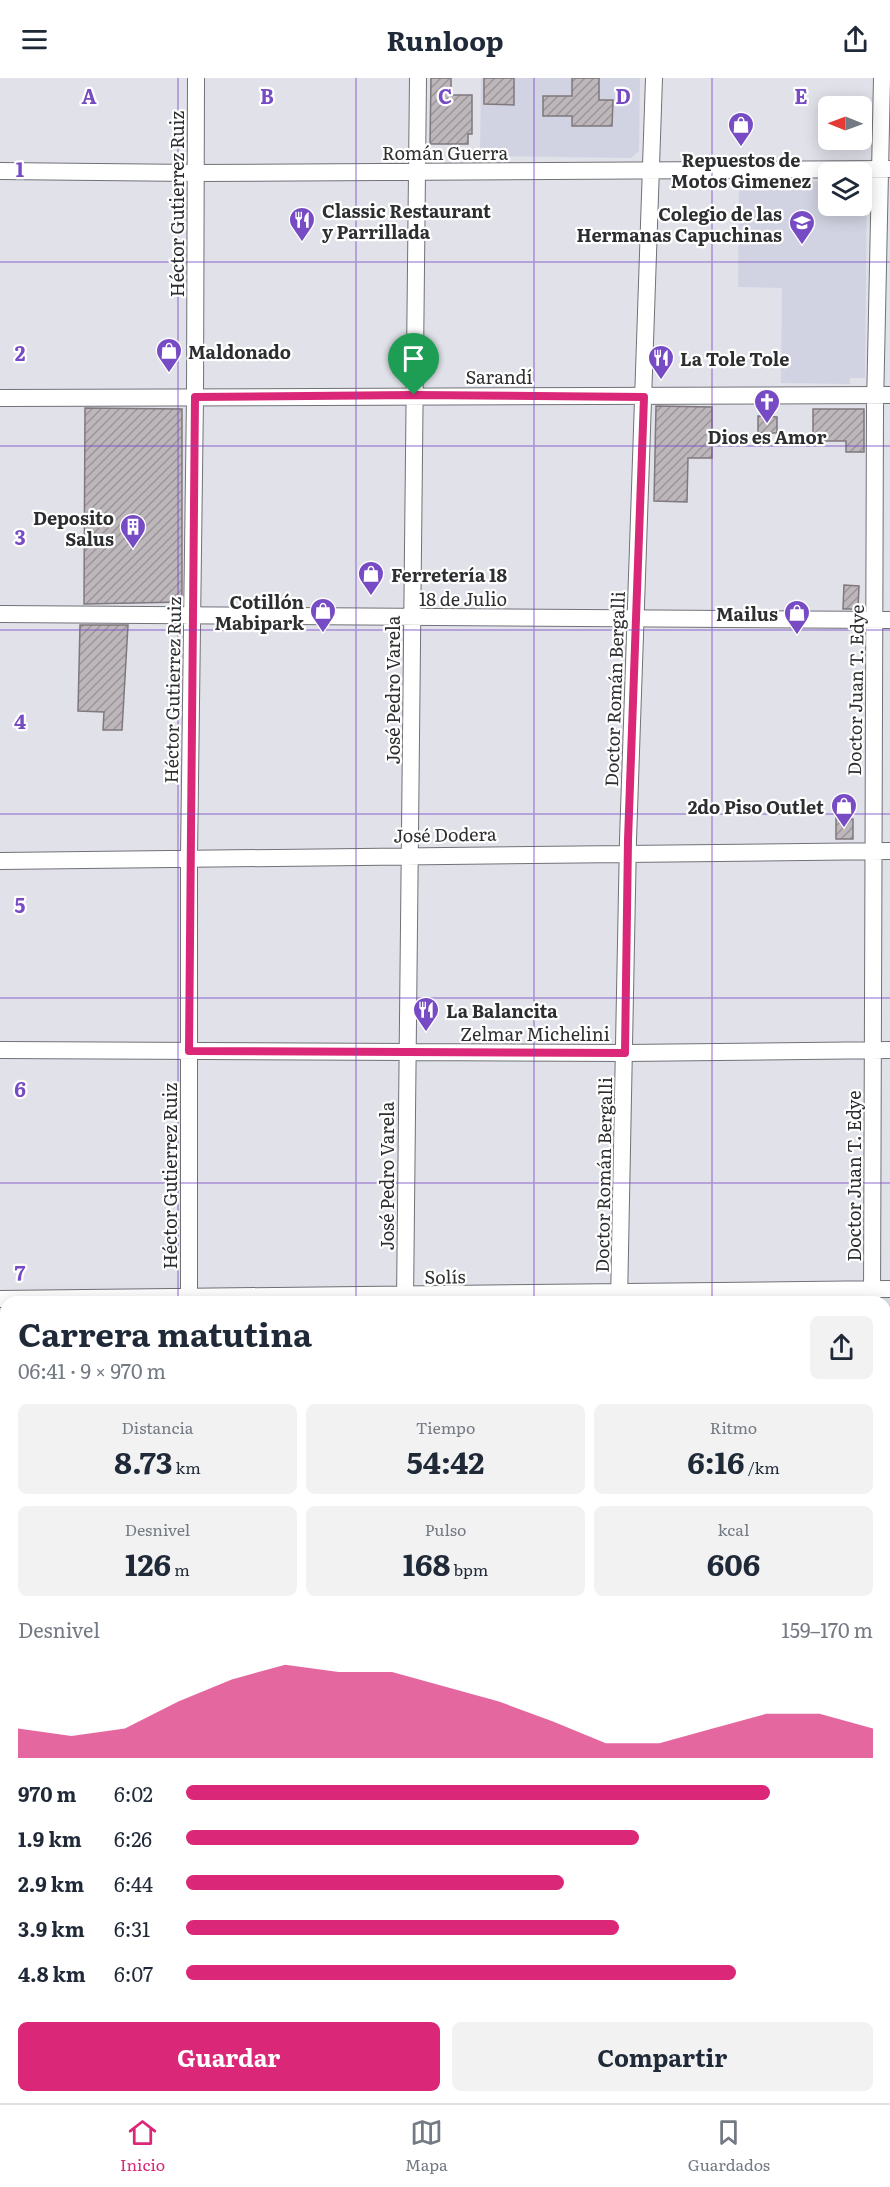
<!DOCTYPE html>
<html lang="es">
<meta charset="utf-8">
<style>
body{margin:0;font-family:Literata,serif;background:#f2f2f3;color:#1f2937;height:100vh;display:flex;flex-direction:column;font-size:22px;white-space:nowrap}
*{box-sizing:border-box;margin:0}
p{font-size:20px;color:#747a83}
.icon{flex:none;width:33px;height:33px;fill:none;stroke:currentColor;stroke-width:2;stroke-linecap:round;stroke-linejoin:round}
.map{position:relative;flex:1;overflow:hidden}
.side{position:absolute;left:0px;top:1218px;width:891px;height:807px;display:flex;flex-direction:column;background:#fff;border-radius:18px 18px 0 0;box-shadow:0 3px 15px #0003}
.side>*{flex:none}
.needle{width:39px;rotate:271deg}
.fabs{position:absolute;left:818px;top:18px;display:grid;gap:12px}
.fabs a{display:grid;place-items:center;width:54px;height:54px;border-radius:9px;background:#fff;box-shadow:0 3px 15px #0003;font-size:30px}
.pin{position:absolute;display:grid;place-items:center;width:51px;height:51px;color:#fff;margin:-62px -26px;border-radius:50% 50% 50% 0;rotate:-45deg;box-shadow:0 0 6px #0007}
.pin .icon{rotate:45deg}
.round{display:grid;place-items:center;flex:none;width:63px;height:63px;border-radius:9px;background:#f2f2f3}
.head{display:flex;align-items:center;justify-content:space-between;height:102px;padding:0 18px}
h1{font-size:33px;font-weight:700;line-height:45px}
.figures{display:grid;grid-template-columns:repeat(3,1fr);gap:9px;height:102px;padding:6px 18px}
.figures div{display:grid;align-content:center;border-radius:9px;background:#f2f2f3;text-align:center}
.figures b{font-size:30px;font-weight:700}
.figures small{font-size:16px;font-weight:400}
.figures p{font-size:16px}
.chart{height:168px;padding:12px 18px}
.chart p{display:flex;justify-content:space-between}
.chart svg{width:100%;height:108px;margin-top:6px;fill:#db2777;opacity:.7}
.primary-button{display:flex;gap:12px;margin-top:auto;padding:12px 18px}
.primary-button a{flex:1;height:69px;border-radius:9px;background:#db2777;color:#fff;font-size:24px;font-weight:700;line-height:69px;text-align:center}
.primary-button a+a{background:#f2f2f3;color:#1f2937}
ul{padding:0 18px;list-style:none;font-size:20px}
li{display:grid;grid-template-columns:96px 72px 1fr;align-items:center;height:45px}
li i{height:15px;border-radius:8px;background:#db2777}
header{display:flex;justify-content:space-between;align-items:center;height:78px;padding:0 18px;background:#fff;font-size:27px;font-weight:700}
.tab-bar{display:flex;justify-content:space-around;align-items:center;height:84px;border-top:2px solid #e0e1e3;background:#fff;font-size:16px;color:#747a83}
.tab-bar a{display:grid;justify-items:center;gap:3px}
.tab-bar .active{color:#db2777}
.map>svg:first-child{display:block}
.built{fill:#d2d3e2}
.building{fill:url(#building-hatch);stroke:#7f787d;stroke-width:1.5}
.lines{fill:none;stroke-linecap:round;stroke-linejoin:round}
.minor-casing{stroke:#717278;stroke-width:18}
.major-casing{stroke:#b286a1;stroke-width:22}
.path{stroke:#838489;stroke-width:3;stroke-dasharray:6 3;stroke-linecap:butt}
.minor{stroke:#fff;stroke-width:16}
.major{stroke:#fbd3eb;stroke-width:21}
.route-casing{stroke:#fff;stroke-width:12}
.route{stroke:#db2777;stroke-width:8}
.grid{fill:none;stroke:#774bc4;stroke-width:1.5;stroke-opacity:0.55}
.labels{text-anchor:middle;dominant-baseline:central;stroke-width:4.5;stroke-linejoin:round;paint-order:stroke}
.street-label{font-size:18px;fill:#2d2e30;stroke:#fff}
.poi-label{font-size:18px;font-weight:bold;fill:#2d2e30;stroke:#fff;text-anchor:start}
.grid-label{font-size:20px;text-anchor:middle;font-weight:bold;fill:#774bc4;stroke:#fff;stroke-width:4.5;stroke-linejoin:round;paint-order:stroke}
</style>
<header><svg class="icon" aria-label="menu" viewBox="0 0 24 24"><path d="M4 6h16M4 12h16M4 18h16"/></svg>Runloop<svg class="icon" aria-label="share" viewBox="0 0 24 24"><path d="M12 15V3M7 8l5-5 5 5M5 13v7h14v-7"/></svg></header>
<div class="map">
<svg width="890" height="2025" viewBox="0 0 890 2025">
<defs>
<pattern id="building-hatch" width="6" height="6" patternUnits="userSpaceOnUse" patternTransform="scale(1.5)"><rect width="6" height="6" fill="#bdb7bb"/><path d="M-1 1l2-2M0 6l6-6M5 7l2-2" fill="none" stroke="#9a9598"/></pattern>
</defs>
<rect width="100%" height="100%" fill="#e0e1e9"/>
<path class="built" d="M481 0H640L639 73 631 80 480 78Z
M739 103 828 104V128H861V104H867L865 300H850V306L781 305 782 210 738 209Z"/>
<path class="building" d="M431 0H451V17H472V56H468V66H430Z
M484 0H514V27L484 26Z
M572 0H599V22H613L612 48H572V38H543V18H572Z
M656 328 712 329V380H688L687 424 654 423Z
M85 330 182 331V524L84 526Z
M813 331H864V374H846V363H813Z
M758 338 777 339V355H758Z
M844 507 859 508 858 531H843Z
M80 547H128L122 652H103L104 634 78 633Z
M836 740 853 741V761H836Z"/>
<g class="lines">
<defs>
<path id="minor" d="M0 93 195 95 890 91
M0 320 890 317
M0 536 890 542
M0 783 890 773
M0 972 625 975 890 972
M0 1221 890 1211
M189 1224V779L195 319 196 0
M405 1224 418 0
M619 1224 628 762 654 0
M872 1224 875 329 882 0
M885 1704H890
M885 1920H890
M71 2019V2025
M189 2019V2025"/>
<path id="major" d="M885 1445H890
M0 1465H6
M885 1480H890
M0 1495H6"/>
</defs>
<use href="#minor" class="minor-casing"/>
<use href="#major" class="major-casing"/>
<path class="path" d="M420 2019V2025"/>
<use href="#minor" class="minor"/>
<use href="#major" class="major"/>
</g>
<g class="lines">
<defs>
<path id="route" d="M414 317 644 319 628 762 625 975 189 973 195 319Z"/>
</defs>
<use href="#route" class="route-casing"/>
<use href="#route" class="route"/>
</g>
<path class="grid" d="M178 0V1224M356 0V1224M534 0V1224M712 0V1224M0 184H890M0 368H890M0 552H890M0 736H890M0 920H890M0 1105H890M0 1289H6M885 1289H890M0 1473H6M885 1473H890M0 1657H6M885 1657H890M0 1841H6M885 1841H890M178 2019V2025M356 2019V2025M534 2019V2025M712 2019V2025"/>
<defs>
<symbol id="shop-pin" viewBox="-11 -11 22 30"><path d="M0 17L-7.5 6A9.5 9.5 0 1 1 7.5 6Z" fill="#774bc4" stroke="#fff"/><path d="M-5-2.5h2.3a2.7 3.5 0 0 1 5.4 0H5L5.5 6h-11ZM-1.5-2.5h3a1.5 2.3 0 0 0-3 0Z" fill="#fff"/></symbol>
<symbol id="restaurant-pin" viewBox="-11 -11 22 30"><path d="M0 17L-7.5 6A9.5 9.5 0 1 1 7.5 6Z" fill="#774bc4" stroke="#fff"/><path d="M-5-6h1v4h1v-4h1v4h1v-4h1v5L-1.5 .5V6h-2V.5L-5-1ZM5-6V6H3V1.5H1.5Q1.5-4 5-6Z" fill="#fff"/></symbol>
<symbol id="school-pin" viewBox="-11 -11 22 30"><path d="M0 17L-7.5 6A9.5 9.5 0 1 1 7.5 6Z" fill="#774bc4" stroke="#fff"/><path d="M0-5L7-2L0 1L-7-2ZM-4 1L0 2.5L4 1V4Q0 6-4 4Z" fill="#fff"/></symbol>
<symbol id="church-pin" viewBox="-11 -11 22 30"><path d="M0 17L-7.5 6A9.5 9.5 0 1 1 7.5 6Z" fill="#774bc4" stroke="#fff"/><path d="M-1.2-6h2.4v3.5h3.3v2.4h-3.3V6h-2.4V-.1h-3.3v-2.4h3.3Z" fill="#fff"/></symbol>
<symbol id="building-pin" viewBox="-11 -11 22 30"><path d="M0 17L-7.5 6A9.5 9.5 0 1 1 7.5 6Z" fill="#774bc4" stroke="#fff"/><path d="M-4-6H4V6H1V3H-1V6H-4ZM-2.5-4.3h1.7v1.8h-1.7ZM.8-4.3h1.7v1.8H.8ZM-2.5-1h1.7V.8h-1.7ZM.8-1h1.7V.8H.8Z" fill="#fff"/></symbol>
</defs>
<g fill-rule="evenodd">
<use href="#shop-pin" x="726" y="32" width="30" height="40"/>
<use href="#restaurant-pin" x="287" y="127" width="30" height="40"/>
<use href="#school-pin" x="787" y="130" width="30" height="40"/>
<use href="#shop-pin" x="154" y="258" width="30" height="40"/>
<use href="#restaurant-pin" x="646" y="265" width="30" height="40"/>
<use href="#church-pin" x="752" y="309" width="30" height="40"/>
<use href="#building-pin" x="118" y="434" width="30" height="40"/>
<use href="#shop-pin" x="356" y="481" width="30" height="40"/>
<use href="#shop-pin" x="308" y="518" width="30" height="40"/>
<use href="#shop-pin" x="782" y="520" width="30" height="40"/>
<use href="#shop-pin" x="829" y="713" width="30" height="40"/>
<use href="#restaurant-pin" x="411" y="917" width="30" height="40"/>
</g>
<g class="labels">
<g class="street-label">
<text x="445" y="74">Román Guerra</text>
<text transform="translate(176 126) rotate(-90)">Héctor Gutierrez Ruiz</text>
<text x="499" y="298">Sarandí</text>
<text x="463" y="520">18 de Julio</text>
<text transform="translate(614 611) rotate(-88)">Doctor Román Bergalli</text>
<text transform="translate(172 612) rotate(-89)">Héctor Gutierrez Ruiz</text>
<text transform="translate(392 612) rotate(-90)">José Pedro Varela</text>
<text transform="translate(855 612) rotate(-89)">Doctor Juan T. Edye</text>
<text transform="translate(445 756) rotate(-1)">José Dodera</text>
<text x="535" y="955">Zelmar Michelini</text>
<text transform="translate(603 1097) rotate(-89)">Doctor Román Bergalli</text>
<text transform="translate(169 1098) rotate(-90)">Héctor Gutierrez Ruiz</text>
<text transform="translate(386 1098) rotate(-90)">José Pedro Varela</text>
<text transform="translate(853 1098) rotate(-90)">Doctor Juan T. Edye</text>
<text transform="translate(445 1198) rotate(-1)">Solís</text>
</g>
<g class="poi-label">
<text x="741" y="81" text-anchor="middle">Repuestos de<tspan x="741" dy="21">Motos Gimenez</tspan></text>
<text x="322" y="132">Classic Restaurant<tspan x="322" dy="21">y Parrillada</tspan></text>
<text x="782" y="135" text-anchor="end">Colegio de las<tspan x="782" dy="21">Hermanas Capuchinas</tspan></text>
<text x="188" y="273">Maldonado</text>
<text x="680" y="280">La Tole Tole</text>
<text x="767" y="358" text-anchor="middle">Dios es Amor</text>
<text x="114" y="439" text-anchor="end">Deposito<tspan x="114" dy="21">Salus</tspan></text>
<text x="391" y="496">Ferretería 18</text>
<text x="304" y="523" text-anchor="end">Cotillón<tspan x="304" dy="21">Mabipark</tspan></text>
<text x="778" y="535" text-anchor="end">Mailus</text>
<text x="824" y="728" text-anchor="end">2do Piso Outlet</text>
<text x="446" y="932">La Balancita</text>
</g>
</g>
<g class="grid-label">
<text x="89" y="26">A</text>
<text x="267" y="26">B</text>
<text x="445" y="26">C</text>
<text x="623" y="26">D</text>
<text x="801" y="26">E</text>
<text x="20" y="99">1</text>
<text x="20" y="283">2</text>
<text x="20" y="467">3</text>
<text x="20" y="651">4</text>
<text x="20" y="835">5</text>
<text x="20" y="1019">6</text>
<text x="20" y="1203">7</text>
</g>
</svg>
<div class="fabs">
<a><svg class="needle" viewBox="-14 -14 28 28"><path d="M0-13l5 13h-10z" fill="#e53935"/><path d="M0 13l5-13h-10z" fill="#747a83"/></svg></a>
<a><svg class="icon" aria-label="layers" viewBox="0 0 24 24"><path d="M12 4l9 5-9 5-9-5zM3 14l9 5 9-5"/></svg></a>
</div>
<div class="pin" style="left:414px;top:317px;background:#1e9e55"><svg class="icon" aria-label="arrive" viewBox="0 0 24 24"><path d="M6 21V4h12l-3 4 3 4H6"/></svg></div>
<section class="side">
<div class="head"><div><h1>Carrera matutina</h1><p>06:41 · 9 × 970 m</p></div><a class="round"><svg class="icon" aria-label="share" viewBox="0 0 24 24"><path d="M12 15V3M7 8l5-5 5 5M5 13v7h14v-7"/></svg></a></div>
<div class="figures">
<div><p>Distancia</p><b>8.73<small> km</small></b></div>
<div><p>Tiempo</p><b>54:42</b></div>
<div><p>Ritmo</p><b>6:16<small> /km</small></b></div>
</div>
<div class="figures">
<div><p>Desnivel</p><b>126<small> m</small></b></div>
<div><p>Pulso</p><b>168<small> bpm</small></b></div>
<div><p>kcal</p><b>606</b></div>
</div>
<div class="chart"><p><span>Desnivel</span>159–170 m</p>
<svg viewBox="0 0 160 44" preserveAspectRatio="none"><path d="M0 44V32L10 35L20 32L30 21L40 12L50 6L60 9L70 9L80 15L90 21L100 29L110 38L120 38L130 32L140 26L150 26L160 32V44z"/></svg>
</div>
<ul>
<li><b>970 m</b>6:02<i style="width:85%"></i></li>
<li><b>1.9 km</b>6:26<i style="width:66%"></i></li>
<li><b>2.9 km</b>6:44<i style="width:55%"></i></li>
<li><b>3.9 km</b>6:31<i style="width:63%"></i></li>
<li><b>4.8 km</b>6:07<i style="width:80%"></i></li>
</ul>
<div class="primary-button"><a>Guardar</a><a>Compartir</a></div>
</section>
</div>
<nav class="tab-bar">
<a class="active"><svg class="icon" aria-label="home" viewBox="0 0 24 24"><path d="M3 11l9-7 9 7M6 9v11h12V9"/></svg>Inicio</a>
<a><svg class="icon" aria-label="map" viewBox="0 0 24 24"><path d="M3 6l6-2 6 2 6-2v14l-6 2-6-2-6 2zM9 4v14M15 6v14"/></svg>Mapa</a>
<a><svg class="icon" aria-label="saved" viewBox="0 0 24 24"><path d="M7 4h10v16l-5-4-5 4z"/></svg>Guardados</a>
</nav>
